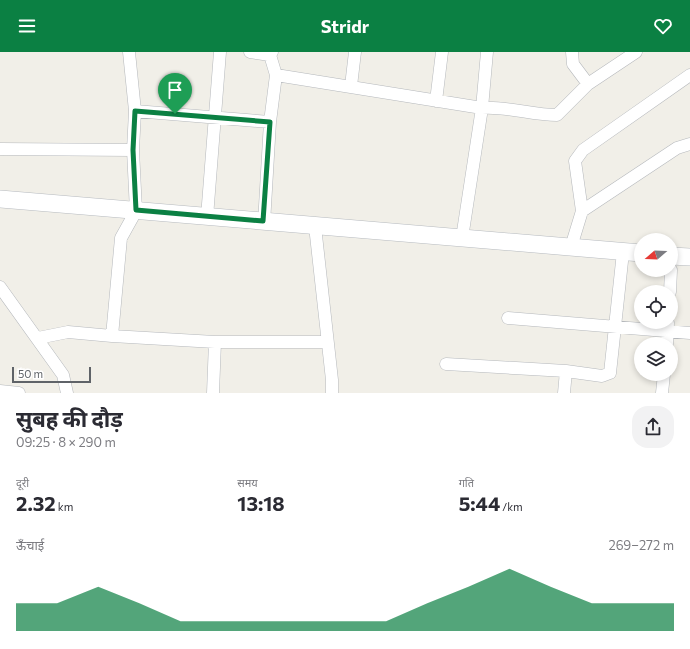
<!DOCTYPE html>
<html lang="hi">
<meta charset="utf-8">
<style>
body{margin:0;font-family:Commissioner,"Noto Sans Devanagari",sans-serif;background:#f2f2f3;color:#2b2b33;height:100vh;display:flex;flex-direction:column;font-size:15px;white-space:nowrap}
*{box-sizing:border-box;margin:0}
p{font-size:13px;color:#7c7c81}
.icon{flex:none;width:22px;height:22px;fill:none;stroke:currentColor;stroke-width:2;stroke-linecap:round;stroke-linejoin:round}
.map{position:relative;height:341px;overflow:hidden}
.sheet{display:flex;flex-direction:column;background:#fff;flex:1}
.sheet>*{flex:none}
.needle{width:26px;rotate:251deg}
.buttons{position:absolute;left:634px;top:181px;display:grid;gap:8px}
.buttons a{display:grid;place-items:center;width:44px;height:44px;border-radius:50%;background:#fff;box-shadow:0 2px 6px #0003;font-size:20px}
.scale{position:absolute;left:12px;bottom:10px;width:79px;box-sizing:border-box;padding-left:4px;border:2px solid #5f6368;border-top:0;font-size:11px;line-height:14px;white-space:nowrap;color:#5f6368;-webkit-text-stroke:3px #fff;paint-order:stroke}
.pin{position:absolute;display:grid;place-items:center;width:34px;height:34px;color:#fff;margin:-41px -17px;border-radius:50% 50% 50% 0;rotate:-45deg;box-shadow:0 0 4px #0007}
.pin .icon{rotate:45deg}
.round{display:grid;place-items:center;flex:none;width:42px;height:42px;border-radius:16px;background:#f2f2f3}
.summary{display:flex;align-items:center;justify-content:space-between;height:68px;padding:0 16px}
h1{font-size:22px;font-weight:700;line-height:30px}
.metrics{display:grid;grid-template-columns:repeat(3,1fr);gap:6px;height:68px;padding:4px 16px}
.metrics div{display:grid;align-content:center}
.metrics b{font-size:20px;font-weight:700}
.metrics small{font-size:11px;font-weight:400}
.metrics p{font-size:11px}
.chart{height:112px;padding:8px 16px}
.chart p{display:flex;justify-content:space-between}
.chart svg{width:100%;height:72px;margin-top:4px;fill:#0b8043;opacity:.7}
header{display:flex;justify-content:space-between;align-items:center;height:52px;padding:0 16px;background:#0b8043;color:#fff;font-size:18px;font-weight:700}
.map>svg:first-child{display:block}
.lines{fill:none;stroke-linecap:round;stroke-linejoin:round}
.street-casing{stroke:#b5b8bc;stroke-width:13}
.secondary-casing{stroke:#b6babf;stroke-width:18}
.street{stroke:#fff;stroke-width:12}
.secondary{stroke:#fff;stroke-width:17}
.route-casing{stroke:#fff;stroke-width:8}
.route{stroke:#0b8043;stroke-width:5}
</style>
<header><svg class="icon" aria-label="menu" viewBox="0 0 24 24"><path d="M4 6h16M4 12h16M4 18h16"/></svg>Stridr<svg class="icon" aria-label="heart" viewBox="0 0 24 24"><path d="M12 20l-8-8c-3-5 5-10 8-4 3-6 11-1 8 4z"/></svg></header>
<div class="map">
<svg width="690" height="341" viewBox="0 0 690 341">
<rect width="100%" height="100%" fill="#f1efe8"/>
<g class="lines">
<defs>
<path id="street" d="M250 0 270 3
M572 0 573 12 588 32
M276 23 482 56C507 54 532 63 557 63L588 32 636 0
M351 34 355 0
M436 49 442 0
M135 59 270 70
M0 97 133 98
M582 159 677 96 690 92
M207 165 220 0
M264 171 270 70 276 23 270 3 272 0
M315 174 332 328V341
M462 186 482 56 487 0
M571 195 582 159 575 109 583 98 690 23
M0 235 63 323 67 341
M670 240 671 218
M508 266 690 281
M112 284 215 290H327
M38 286 68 280 112 284 121 186 136 159 133 98 135 59 129 0
M667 292 668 271
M446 312 566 319 602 324 610 321 623 200
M0 339 19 341
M213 341 215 290
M564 341 566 319
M662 341 664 322"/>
<path id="secondary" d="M0 147 641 201
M671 204 690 205"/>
</defs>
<use href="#street" class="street-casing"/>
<use href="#secondary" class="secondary-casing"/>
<use href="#street" class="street"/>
<use href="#secondary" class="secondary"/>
</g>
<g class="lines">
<defs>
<path id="route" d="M135 59 270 70 263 169 136 158 133 98Z"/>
</defs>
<use href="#route" class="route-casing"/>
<use href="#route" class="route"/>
</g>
</svg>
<div class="buttons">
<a><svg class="needle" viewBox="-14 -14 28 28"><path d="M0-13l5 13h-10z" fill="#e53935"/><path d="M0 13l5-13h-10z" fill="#7c7c81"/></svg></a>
<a><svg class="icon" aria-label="locate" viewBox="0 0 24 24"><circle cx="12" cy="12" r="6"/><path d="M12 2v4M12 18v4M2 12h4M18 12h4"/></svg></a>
<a><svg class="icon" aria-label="layers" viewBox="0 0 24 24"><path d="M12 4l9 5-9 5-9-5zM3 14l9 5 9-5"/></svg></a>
</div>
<div class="scale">50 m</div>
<div class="pin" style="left:175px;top:62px;background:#1e9e55"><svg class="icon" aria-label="arrive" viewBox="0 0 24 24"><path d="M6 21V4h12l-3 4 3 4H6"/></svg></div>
</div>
<section class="sheet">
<div class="summary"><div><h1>सुबह की दौड़</h1><p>09:25 · 8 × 290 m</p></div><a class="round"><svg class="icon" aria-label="share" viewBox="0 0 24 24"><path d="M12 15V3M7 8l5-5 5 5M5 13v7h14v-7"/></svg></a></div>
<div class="metrics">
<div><p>दूरी</p><b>2.32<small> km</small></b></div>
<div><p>समय</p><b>13:18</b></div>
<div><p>गति</p><b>5:44<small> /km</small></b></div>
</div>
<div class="chart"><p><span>ऊँचाई</span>269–272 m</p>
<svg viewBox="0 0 160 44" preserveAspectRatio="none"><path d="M0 44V27L10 27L20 17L30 27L40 38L50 38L60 38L70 38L80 38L90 38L100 27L110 17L120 6L130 17L140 27L150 27L160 27V44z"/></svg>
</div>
</section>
